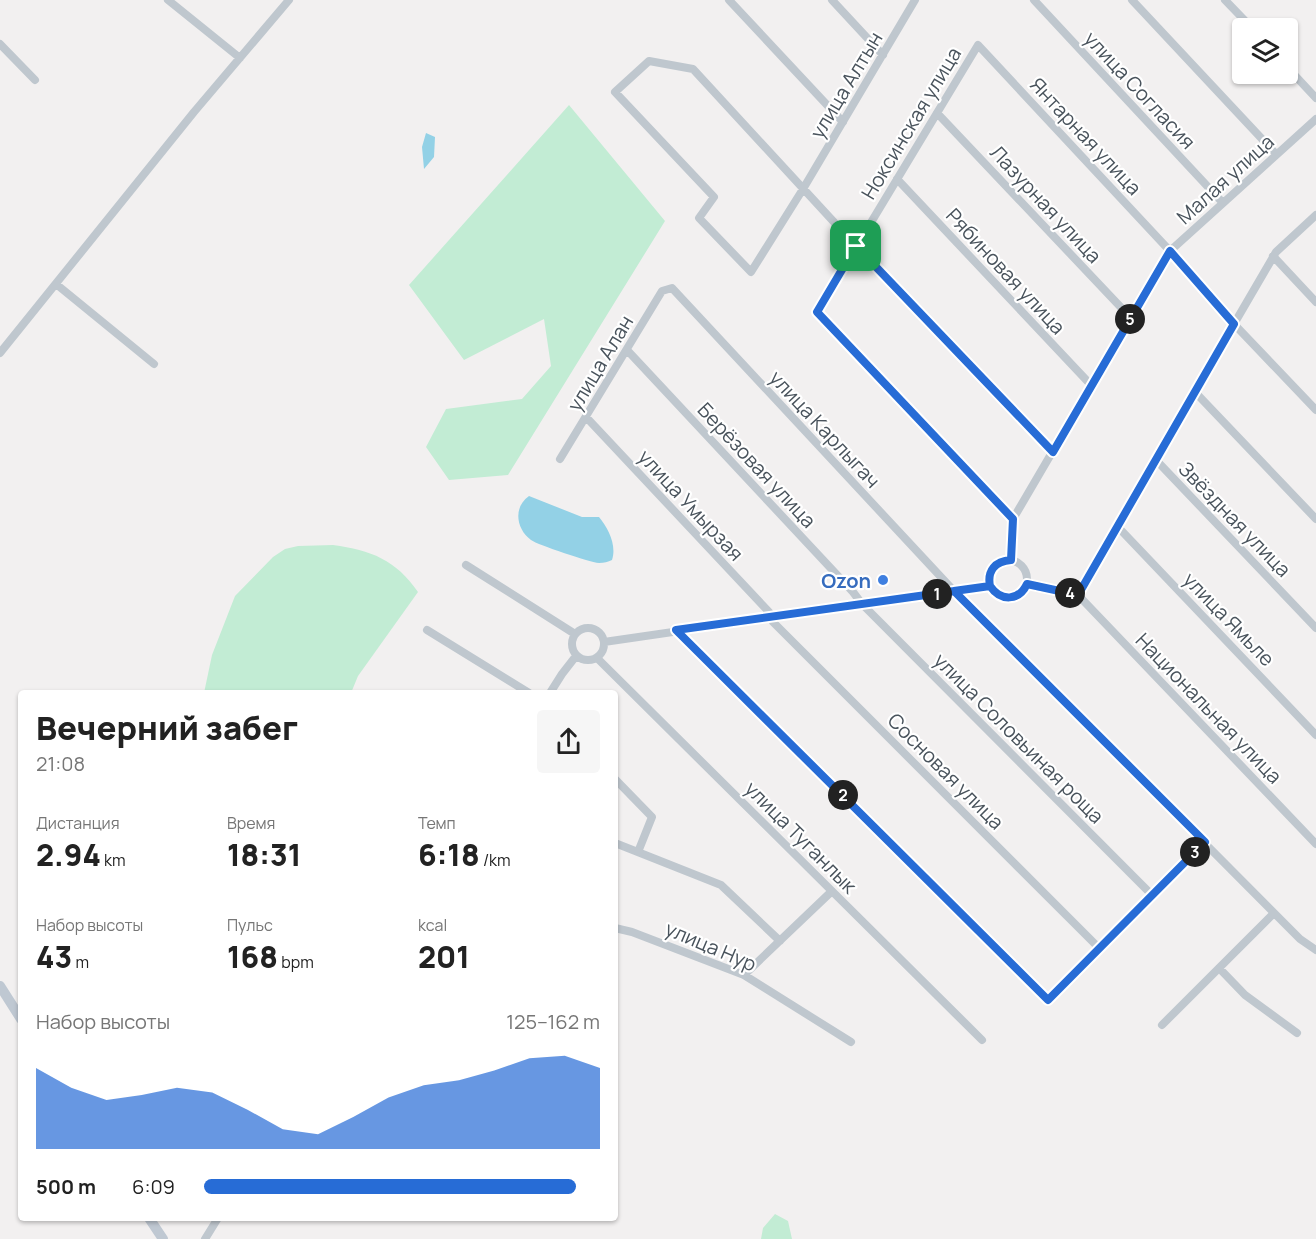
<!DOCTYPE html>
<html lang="ru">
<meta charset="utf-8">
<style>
body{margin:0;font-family:Manrope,sans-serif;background:#f6f6f6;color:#222;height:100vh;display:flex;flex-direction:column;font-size:22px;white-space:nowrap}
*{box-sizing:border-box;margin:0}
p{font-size:20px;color:#767676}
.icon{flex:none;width:33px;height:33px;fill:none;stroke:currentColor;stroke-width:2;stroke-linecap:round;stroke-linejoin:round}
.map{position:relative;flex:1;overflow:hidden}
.sheet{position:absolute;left:18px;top:690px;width:600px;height:531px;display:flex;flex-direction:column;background:#fff;border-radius:6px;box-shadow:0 2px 4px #0004}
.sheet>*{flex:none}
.buttons{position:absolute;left:1232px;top:18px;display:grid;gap:12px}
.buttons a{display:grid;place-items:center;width:66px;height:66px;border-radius:6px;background:#fff;box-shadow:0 2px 4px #0004;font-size:30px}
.pin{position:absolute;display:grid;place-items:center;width:51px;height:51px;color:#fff;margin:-26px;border-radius:12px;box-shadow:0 3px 9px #0006}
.km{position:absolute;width:30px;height:30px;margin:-15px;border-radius:50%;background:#222;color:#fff;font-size:16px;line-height:30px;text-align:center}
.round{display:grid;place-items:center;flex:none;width:63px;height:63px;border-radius:6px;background:#f6f6f6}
.summary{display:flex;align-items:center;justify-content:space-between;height:102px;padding:0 18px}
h1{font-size:33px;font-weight:800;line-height:45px}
.figures{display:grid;grid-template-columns:repeat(3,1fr);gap:9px;height:102px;padding:6px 18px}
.figures div{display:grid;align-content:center}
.figures b{font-size:30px;font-weight:800}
.figures small{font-size:16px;font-weight:400}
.figures p{font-size:16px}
.chart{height:168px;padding:12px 18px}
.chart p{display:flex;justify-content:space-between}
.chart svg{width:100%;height:108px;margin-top:6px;fill:#276cd6;opacity:.7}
ul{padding:0 18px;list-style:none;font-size:20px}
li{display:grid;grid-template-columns:96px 72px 1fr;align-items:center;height:45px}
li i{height:15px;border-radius:8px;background:#276cd6}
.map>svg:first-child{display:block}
.green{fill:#c2ecd4}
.water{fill:#93d1e6}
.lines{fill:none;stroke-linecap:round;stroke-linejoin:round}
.street{stroke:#bfc7ce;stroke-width:8}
.secondary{stroke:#bfc8d2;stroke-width:10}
.route-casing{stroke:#fff;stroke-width:12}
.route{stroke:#276cd6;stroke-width:8}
.shop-dot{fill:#3f7fe0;stroke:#fff;stroke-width:2}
.labels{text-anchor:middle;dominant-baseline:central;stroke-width:4.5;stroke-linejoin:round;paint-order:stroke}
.street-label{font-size:20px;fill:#49535c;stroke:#fff}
.shop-label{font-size:20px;font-weight:bold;fill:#366cbe;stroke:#fff;text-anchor:end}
</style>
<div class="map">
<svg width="1316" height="1239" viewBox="0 0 1316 1239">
<rect width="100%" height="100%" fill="#f2f0f0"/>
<path class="green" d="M569 105 665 221 508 475 449 480 426 447 446 409 522 399 551 366 544 319 464 360 409 285Z
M333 545C371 550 396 560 418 592L358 676 351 693H204L212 655 235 596 273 557 285 549 298 546Z
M775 1214 788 1221 792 1239H761L763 1228Z"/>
<path class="water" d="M426 133 435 137 434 157 424 169 422 147Z
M529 496 582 517H599C608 528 617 545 612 560 608 562 604 563 599 563 589 562 538 545 531 540 516 529 513 507 529 496Z"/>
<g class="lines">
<path class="street" d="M168 0 240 58
M729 0 843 122
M832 0 883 55
M915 0 803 189 751 272 699 218 714 197 615 92 649 61 693 69 856 246 1053 452
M1034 0 1223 203
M1132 0 1276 154
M1225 0 1252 28
M0 44 35 80
M1287 67 1316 98
M937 113 1131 318
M1316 119 1170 251 1234 324 1276 252 1316 215
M897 179 1091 385
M1273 256 1316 302
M56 284 154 364
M627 350 853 592 862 604 1152 895
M0 353 194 112 289 0
M1195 392 1316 519
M586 417 769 612 773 622 1099 948
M560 459 662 291 672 288 954 591 1300 939 1316 950
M1156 460 1316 628
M1117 526 1316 735
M989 579a19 19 0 1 1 38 0a19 19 0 1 1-38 0Z
M1011 560 1013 519 1170 251 978 45 817 312 1013 519
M466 565 575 634
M1027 584 1078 595
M1078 595 1234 324 1316 410
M1078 595 1316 844
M572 644a16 16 0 1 1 32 0a16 16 0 1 1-32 0Z
M427 630 529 693
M676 630 1048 1000 1205 842
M604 642 990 586
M597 658 982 1040
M550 693 562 674 576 656
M615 779 652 817 638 852
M615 843 721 885 780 941
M615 928 632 932 744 975 851 1042
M1219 968 1245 995 1297 1033
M744 975 832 891
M1162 1025 1274 913
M205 1239 218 1218"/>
<path class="secondary" d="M0 986 21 1019
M149 1218 163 1239"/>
</g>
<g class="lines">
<defs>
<path id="route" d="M856 246 817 312 1013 519 1011 560C995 561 987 571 990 586L676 630 1048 1000 1205 842 954 591 990 586C1001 602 1019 601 1027 584L1078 595 1234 324 1170 251 1053 452 856 246"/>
</defs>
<use href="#route" class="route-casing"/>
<use href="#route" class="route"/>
</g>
<circle class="shop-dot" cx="883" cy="580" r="6"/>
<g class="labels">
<g class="street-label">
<text transform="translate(846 85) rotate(-59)">улица Алтын</text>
<text transform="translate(1140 90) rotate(47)">улица Согласия</text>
<text transform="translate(911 123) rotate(-59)">Ноксинская улица</text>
<text transform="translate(1086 136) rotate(47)">Янтарная улица</text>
<text transform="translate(1225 179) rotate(-42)">Малая улица</text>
<text transform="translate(1046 204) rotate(47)">Лазурная улица</text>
<text transform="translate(1006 271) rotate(47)">Рябиновая улица</text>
<text transform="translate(600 363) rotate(-59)">улица Алан</text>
<text transform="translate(825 429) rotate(47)">улица Карлыгач</text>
<text transform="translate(757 465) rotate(47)">Берёзовая улица</text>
<text transform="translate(691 505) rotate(47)">улица Умырзая</text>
<text transform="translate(1235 519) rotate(46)">Звёздная улица</text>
<text transform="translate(1229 619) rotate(46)">улица Ямьле</text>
<text transform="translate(1209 708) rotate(46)">Национальная улица</text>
<text transform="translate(1019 738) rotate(45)">улица Соловьиная роща</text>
<text transform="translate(946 771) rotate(45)">Сосновая улица</text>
<text transform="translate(801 837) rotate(45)">улица Туганлык</text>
<text transform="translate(711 946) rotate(23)">улица Нур</text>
</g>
<g class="shop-label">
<text x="871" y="580">Ozon</text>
</g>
</g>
</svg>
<div class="buttons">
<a><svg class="icon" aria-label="layers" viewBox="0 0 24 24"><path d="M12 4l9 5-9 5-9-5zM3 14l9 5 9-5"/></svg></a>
</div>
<div class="pin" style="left:856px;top:246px;background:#1e9e55"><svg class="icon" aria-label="arrive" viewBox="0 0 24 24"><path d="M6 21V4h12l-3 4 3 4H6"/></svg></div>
<b class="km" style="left:937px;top:594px">1</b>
<b class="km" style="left:843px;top:795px">2</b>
<b class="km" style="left:1195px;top:852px">3</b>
<b class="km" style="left:1070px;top:593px">4</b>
<b class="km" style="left:1130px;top:319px">5</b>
<section class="sheet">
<div class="summary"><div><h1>Вечерний забег</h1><p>21:08</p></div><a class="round"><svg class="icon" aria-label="share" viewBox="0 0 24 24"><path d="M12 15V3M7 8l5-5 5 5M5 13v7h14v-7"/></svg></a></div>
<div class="figures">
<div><p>Дистанция</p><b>2.94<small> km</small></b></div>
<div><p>Время</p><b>18:31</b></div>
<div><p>Темп</p><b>6:18<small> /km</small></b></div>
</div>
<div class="figures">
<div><p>Набор высоты</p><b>43<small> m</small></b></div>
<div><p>Пульс</p><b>168<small> bpm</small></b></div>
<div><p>kcal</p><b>201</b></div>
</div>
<div class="chart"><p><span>Набор высоты</span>125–162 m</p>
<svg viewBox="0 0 160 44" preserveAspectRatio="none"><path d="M0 44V11L10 19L20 24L30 22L40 19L50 21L60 28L70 36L80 38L90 31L100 23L110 18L120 16L130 12L140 7L150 6L160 11V44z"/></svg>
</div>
<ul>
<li><b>500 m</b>6:09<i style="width:94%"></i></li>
</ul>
</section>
</div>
